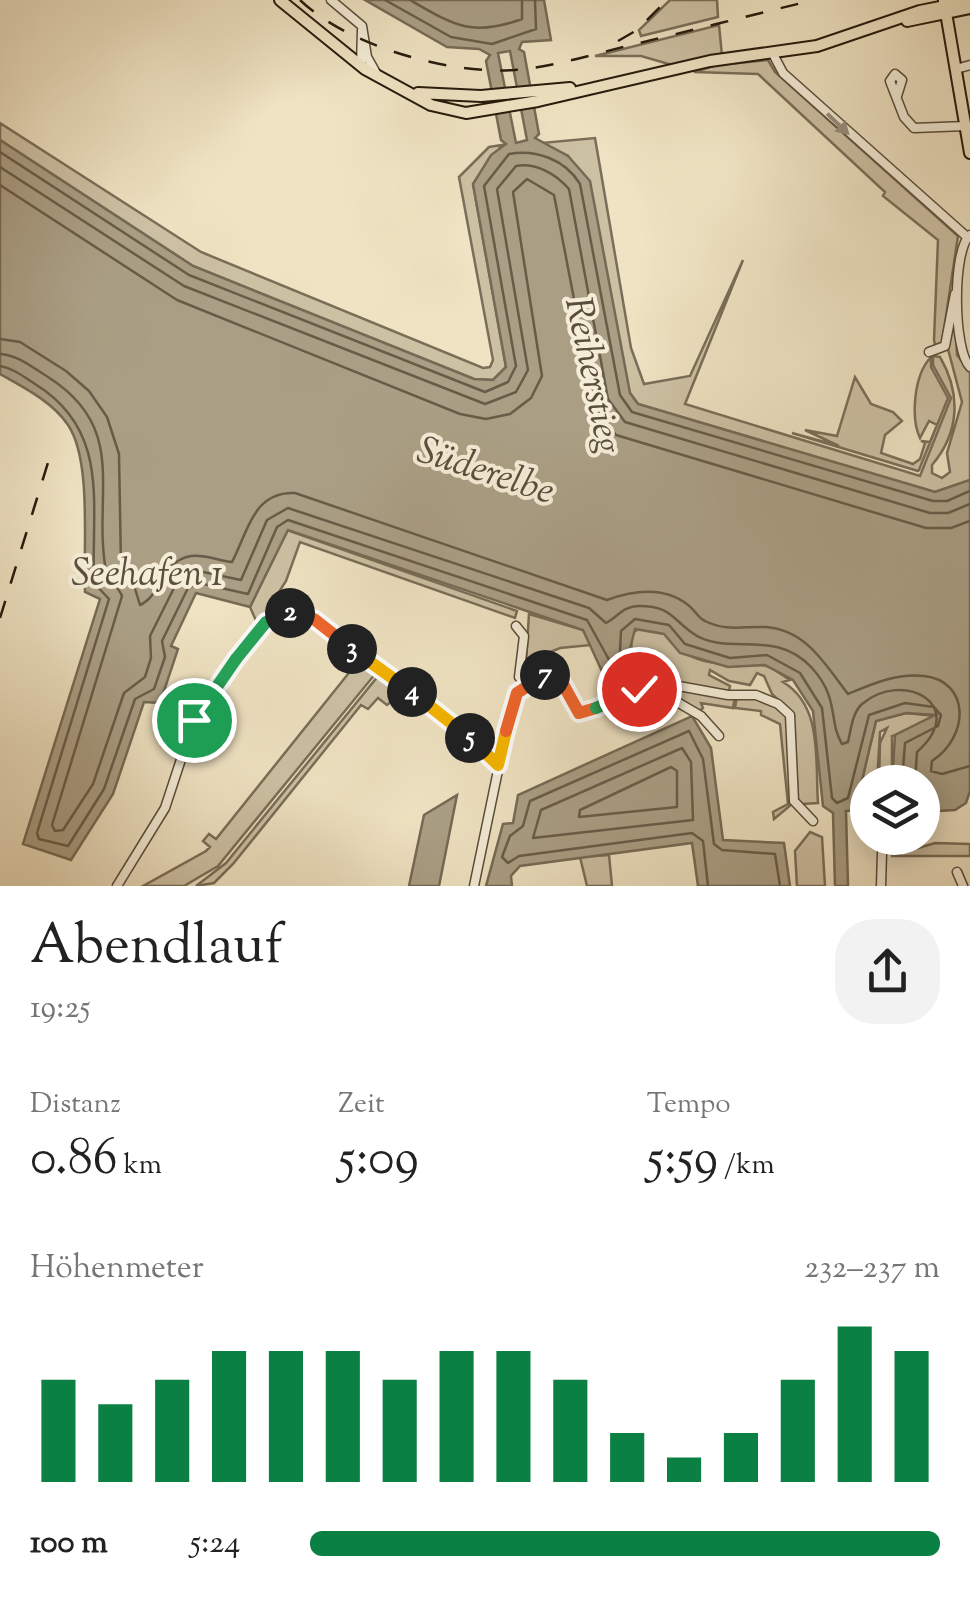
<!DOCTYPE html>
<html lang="de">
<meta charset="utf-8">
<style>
body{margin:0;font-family:"Sorts Mill Goudy",serif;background:#f2f2f2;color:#222;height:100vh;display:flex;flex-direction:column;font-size:38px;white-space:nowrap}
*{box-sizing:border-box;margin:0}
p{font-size:32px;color:#767676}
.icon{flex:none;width:55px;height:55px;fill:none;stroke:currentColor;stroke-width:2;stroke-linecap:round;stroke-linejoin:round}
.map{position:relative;height:886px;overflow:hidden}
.sheet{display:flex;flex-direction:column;background:#fff;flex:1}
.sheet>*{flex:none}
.buttons{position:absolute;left:850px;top:765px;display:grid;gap:20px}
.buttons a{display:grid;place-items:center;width:90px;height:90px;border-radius:50%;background:#fff;box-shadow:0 5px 25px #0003;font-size:50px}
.pin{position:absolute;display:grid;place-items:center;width:85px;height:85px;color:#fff;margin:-42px;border:5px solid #fff;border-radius:50%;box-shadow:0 2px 10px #0007}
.km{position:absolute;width:50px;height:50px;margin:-25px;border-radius:50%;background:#222;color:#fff;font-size:28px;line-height:50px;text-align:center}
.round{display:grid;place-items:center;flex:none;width:105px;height:105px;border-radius:40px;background:#f2f2f2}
.overview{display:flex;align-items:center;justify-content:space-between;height:170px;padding:0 30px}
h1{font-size:55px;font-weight:600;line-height:75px}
.figures{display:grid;grid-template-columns:repeat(3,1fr);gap:15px;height:170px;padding:10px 30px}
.figures div{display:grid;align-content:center}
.figures b{font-size:50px;font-weight:600}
.figures small{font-size:28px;font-weight:400}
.figures p{font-size:28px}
.chart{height:280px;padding:20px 30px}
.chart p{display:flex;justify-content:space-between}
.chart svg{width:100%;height:180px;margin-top:10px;stroke:#0b8043;stroke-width:6}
ul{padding:0 30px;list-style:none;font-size:32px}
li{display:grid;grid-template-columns:160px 120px 1fr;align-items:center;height:75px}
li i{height:25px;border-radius:12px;background:#0b8043}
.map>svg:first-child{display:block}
.green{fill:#cdc1a4;stroke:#796e58;stroke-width:2.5}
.water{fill:#aa9f85;stroke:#756a55;stroke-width:2.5;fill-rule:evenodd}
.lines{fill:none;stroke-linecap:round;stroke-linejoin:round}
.shore{stroke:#685c48;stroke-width:2.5}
.minor-casing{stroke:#584c3a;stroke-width:11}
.major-casing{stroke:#251a0c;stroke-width:14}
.minor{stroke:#f5edd8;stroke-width:8}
.major{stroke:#efe3c3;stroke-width:10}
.rail{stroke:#251a0c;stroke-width:2.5;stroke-dasharray:18 18;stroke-linecap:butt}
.oneway{fill:#978e7c}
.split-1-casing{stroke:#fff;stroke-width:20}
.split-2-casing{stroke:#fff;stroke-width:20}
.split-3-casing{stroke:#fff;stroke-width:20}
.split-4-casing{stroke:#fff;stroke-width:20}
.split-5-casing{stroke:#fff;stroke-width:20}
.split-6-casing{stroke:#fff;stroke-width:20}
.split-7-casing{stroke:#fff;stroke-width:20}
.split-8-casing{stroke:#fff;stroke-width:20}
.split-9-casing{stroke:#fff;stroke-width:20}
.split-1{stroke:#22a559;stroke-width:12}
.split-2{stroke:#22a559;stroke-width:12}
.split-3{stroke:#f0652b;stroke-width:12}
.split-4{stroke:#f5b400;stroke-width:12}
.split-5{stroke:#f5b400;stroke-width:12}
.split-6{stroke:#f5b400;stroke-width:12}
.split-7{stroke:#f0652b;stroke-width:12}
.split-8{stroke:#f0652b;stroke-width:12}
.split-9{stroke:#22a559;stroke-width:12}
.labels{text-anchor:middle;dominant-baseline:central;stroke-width:8;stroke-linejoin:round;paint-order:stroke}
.water-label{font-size:38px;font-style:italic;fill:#5a4f3c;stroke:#f5edd8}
</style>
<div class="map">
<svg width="970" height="886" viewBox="0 0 970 886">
<rect width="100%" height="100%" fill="#efe3c3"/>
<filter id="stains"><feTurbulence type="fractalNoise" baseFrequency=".002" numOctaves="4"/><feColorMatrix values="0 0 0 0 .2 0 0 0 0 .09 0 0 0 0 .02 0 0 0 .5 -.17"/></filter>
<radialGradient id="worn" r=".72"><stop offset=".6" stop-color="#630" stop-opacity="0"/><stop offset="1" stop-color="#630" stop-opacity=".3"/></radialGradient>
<path class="green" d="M670 0H717L718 17 641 36 639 30Z
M719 25 722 56 672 65 641 56H595Z
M768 60 775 72 958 236 942 343 935 345 934 340 938 240 883 196 885 192 758 74 694 72 717 65Z
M0 123 201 252 483 368 490 367 493 360 459 177 489 147 502 145 473 184 506 367 493 380 474 379 193 266 0 140Z
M595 138 631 348 644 384 690 376 743 260 685 404 920 476 951 398 933 365V356L940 357C961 393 960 432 932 465V473L942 478 950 472 947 453 962 402 948 349 955 315 957 355 970 371V480L935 492 638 404 630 393 568 156 541 143Z
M931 357V367L948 398 919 470 918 471 792 433 839 446 805 430 837 436 855 377 871 404 893 412 902 421 885 435 881 453 913 464 920 459 925 443 921 441 930 442 937 425 929 421 920 438C911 419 913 376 931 357Z
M287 530 517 611 515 618 300 542 286 581 258 625 250 607Z
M529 614 583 630 591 645 560 648 526 662Z
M641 628 665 634C689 668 725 664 761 665 771 665 781 675 790 680L783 682C823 706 815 760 818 803L802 804 798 799 793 714 772 694 764 676 757 673 750 685 729 681 710 670 709 675 730 686 729 691 649 679 636 686 630 634Z
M360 659 376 673 218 866 184 886H143L206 851 210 847 203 841 209 834 216 839Z
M379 675 413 697 405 710 404 702 396 698 387 705 378 698 368 709 361 705 233 864 214 883 196 886 226 863Z
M653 687 735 697 733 708 701 703 703 708 698 712Z
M737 696 768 700 787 715 792 804 774 819 773 812 788 804 780 724 761 715V711L735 708Z
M906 713 936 716 912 732 892 736V782H879L880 743 887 728 880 732 877 782H868L867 816V809H855L876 721Z
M810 832 822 837 825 886H797L795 851Z
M935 843 970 844V856H891Z
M609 855 612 886H587L580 857Z"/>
<path class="water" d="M365 0H544L551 40 522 42 519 49 524 52 539 134 535 138 568 156 590 181 630 393 638 404 935 492 970 480V791L966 803 955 810 923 812 922 782H892L895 735 935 715 906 713 876 721 855 810 846 811 848 886H835L833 813 823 806 813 711 793 680 765 665 728 667 680 653 664 634 635 629 630 649 638 681 628 689 617 680 620 688 611 691 583 630 288 530 250 607 196 593 171 646 178 649 160 703 144 702 113 794 71 860 23 844 100 599 85 592C83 548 92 460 68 425 53 402 23 387 0 374V140L193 266 474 379 493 380 506 367 473 184 491 155 506 144 501 140 486 61 490 55 479 49 447 47ZM510 51 527 140 516 143 498 53Z
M692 716 711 748 723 840 784 843 790 886H698L692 843 520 866 511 876 512 886H486L503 824 513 823 518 795Z
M457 795 439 886H409L424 815Z"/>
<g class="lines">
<path class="shore" d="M385 0 451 37 492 44 536 29 535 0
M410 0C455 26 472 37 522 19V0
M0 152 189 275 485 392 508 382 516 366 484 186 509 154C535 149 565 159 580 184L620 395 632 412 933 501H947L970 491
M0 167 184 286 485 404 516 392 528 370 497 189 516 166C535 162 556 174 569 189L608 399 625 422 930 513H948L970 504
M0 185 177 300 460 414 486 419 510 414 531 398 542 376 513 192 527 179 554 195 594 403 616 435 926 528H951L970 521
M0 339 20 342 66 371 89 391 107 417 119 454 121 566 133 582 140 605C162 595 161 561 191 556 205 554 219 561 232 562 248 532 253 491 295 493L607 600C632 591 664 586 688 605 695 610 698 618 705 621 727 632 744 626 766 627 807 630 826 666 848 694 872 684 896 673 924 676 970 681 970 736 932 761L931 771 942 774 970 766
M0 354C18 355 33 368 48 377 130 429 92 494 106 571 108 580 118 586 122 596L52 825 55 831 63 830 93 784 124 693 145 677 151 658 150 636 178 580 198 571 241 580 267 520 288 508 589 608 606 623C618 617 623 606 639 606 669 606 671 617 691 632 727 659 774 626 812 668 840 699 828 721 842 744L848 742C851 730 852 713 862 704 903 669 970 705 917 752L915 782
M0 366C13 368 24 377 35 384 111 431 91 504 94 583L109 599 37 833 39 839 68 846 104 789 135 699 154 689 165 657 162 641 188 588 199 583 248 594 277 527 288 520 587 620 618 676 627 668 620 651 621 631 635 619 669 625 685 644 730 658 767 655 800 673 822 708 832 798 837 803 848 798 869 715 905 703 934 707 941 715 938 726 905 743 902 782
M682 748 691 762 693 820 533 838 541 810Z
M671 767 677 771V807L579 817 580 810Z
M708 886 703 841 692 833 519 856 508 863 502 857 510 836 523 826 530 801 689 731 703 759 714 844 722 850 775 854 780 886"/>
<defs>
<path id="minor" d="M331 0 362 26 367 57 376 73
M773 54 783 73 966 236
M361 66 362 30
M956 69 970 65
M897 96 902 80 895 74 890 81 904 117 914 128 966 126
M970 235C952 250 953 350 970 367
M929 352 945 346 955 294
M516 626 524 636 519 677 525 684
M648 685 701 716 719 736
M957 872 963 886
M117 886 165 808 194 720 261 626 284 614 314 619 430 704 498 765
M474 886 512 703C521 683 537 672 559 677L580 714 662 683 728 695H756L778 704 790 715 794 801 813 821
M881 886 882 853"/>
<path id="major" d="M280 0 365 69 431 105 466 113 538 101 710 61 817 46 920 11 970 1
M944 1 970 153
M907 21 970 8
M418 93 481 96 570 88"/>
</defs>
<use href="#minor" class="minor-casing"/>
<use href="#major" class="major-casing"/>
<use href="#minor" class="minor"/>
<use href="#major" class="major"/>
<path class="rail" d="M300 0C348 46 447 74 514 70 553 67 590 55 627 46 689 31 752 15 814 0
M618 41 637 30 667 0
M0 618 51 453"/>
</g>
<defs><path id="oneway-solid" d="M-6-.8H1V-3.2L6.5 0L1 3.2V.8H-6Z" transform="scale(2.5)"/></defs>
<use class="oneway" href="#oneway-solid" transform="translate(838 124) rotate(44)"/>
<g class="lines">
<defs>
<path id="split-1" d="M194 720 236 659"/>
<path id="split-2" d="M236 659 266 622 290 613"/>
<path id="split-3" d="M290 613 314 619 352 649"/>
<path id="split-4" d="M352 649 412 692"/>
<path id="split-5" d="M412 692 470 738"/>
<path id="split-6" d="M470 738 498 765 506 731"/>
<path id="split-7" d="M506 731 517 693 545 675"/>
<path id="split-8" d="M545 675 559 677 579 713 596 708"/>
<path id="split-9" d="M596 708 639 689"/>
</defs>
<use href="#split-1" class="split-1-casing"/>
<use href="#split-2" class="split-2-casing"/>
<use href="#split-3" class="split-3-casing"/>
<use href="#split-4" class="split-4-casing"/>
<use href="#split-5" class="split-5-casing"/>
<use href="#split-6" class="split-6-casing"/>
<use href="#split-7" class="split-7-casing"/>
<use href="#split-8" class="split-8-casing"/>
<use href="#split-9" class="split-9-casing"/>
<use href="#split-1" class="split-1"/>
<use href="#split-2" class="split-2"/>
<use href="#split-3" class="split-3"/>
<use href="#split-4" class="split-4"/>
<use href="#split-5" class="split-5"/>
<use href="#split-6" class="split-6"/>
<use href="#split-7" class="split-7"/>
<use href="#split-8" class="split-8"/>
<use href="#split-9" class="split-9"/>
</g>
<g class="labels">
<g class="water-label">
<text transform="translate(591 376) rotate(78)">Reiherstieg</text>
<text transform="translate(485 473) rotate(18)">Süderelbe</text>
<text x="147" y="576">Seehafen 1</text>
</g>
</g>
<rect width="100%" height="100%" filter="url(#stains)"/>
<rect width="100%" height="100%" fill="url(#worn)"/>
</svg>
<div class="buttons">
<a><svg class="icon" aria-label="layers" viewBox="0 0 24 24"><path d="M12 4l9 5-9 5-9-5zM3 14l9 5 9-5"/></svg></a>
</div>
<div class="pin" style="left:194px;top:720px;background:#1e9e55"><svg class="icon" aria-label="arrive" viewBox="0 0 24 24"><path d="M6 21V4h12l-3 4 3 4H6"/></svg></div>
<div class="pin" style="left:639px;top:689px;background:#d93025"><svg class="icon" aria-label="check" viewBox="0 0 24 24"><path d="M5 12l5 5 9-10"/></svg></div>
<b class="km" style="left:290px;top:613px">2</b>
<b class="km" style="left:352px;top:649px">3</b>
<b class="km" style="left:412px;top:692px">4</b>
<b class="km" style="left:470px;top:738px">5</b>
<b class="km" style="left:545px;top:675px">7</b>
</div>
<section class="sheet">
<div class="overview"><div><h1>Abendlauf</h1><p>19:25</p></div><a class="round"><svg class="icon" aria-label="share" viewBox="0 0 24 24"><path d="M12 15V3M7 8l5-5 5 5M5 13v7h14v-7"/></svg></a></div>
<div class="figures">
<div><p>Distanz</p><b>0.86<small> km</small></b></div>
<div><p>Zeit</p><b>5:09</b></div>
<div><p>Tempo</p><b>5:59<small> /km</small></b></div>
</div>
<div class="chart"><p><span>Höhenmeter</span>232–237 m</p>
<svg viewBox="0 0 160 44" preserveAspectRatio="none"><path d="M5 44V19M15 44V25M25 44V19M35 44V12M45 44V12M55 44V12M65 44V19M75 44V12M85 44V12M95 44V19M105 44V32M115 44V38M125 44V32M135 44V19M145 44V6M155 44V12"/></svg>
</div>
<ul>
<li><b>100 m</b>5:24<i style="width:100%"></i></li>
</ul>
</section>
